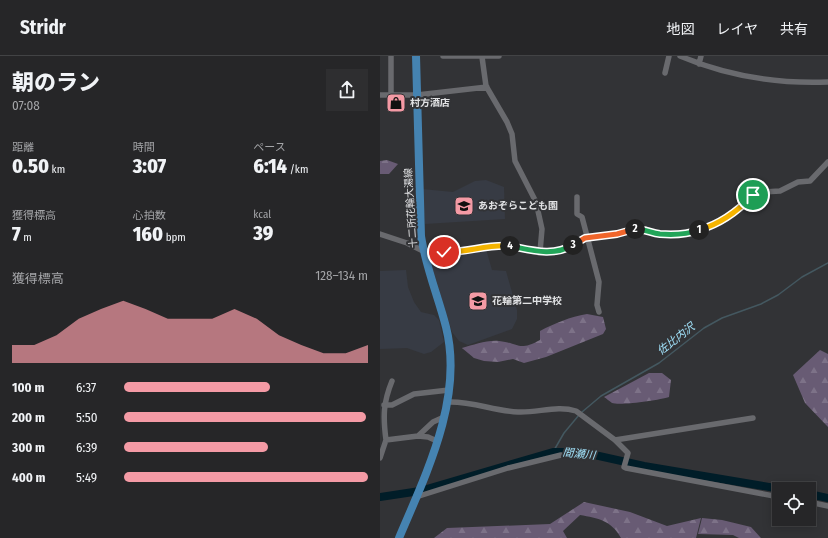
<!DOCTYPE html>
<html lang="ja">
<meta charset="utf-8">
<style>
body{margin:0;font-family:"Fira Sans Condensed","Noto Sans JP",sans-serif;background:#2e2e30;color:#f1f3f6;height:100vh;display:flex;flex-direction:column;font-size:15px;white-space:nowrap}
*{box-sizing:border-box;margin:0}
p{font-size:13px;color:#a4a5a8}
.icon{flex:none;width:22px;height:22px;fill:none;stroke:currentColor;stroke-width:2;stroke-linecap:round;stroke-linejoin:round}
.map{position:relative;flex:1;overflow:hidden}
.side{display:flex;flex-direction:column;background:#262628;width:380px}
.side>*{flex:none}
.tools{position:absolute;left:392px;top:426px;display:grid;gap:8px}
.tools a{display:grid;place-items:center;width:44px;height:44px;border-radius:0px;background:#262628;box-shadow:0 2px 10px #0003,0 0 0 1px #424345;font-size:20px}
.pin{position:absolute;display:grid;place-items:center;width:34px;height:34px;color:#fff;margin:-17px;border:2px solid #fff;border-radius:50%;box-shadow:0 1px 4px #0007}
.km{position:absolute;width:20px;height:20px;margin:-10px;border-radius:50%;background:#222;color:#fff;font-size:11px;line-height:20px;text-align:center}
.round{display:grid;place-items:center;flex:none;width:42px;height:42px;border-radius:0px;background:#2e2e30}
.headline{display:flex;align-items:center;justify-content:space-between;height:68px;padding:0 12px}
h1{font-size:22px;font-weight:800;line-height:30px}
.metrics{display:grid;grid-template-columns:repeat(3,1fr);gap:6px;height:68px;padding:4px 12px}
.metrics div{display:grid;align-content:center}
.metrics b{font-size:20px;font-weight:800}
.metrics small{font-size:11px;font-weight:400}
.metrics p{font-size:11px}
.chart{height:112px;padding:8px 12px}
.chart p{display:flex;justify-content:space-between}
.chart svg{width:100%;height:72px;margin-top:4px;fill:#f49aa5;opacity:.7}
ul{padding:0 12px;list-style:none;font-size:13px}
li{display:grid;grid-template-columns:64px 48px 1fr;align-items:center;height:30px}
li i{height:10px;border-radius:5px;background:#f49aa5}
header{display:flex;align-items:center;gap:24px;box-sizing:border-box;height:56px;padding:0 20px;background:#262628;border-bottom:1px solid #424345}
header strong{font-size:19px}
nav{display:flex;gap:22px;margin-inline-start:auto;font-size:14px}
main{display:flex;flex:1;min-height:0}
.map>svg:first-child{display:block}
.built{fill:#373b44}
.forest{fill:url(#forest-firs)}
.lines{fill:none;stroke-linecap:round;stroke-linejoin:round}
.stream{stroke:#445860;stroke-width:1.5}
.river{stroke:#001d28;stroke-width:8}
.minor{stroke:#696a6e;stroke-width:5.5}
.primary{stroke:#4583b1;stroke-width:8}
.split-1-casing{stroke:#fff;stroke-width:8}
.split-2-casing{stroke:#fff;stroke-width:8}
.split-3-casing{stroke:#fff;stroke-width:8}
.split-4-casing{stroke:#fff;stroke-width:8}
.split-5-casing{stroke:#fff;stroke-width:8}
.split-1{stroke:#f5b400;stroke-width:5}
.split-2{stroke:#22a559;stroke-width:5}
.split-3{stroke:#f0652b;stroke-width:5}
.split-4{stroke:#22a559;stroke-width:5}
.split-5{stroke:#f5b400;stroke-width:5}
.labels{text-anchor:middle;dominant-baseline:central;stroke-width:4;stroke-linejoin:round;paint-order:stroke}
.poi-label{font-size:10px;font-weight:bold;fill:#e1e2e4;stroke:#323336;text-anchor:start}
.street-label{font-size:10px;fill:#e1e2e4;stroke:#323336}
.water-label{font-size:11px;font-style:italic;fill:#a0e0f8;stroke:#323336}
</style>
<header>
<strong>Stridr</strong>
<nav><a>地図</a><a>レイヤ</a><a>共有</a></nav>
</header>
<main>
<section class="side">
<div class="headline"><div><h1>朝のラン</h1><p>07:08</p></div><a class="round"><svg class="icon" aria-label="share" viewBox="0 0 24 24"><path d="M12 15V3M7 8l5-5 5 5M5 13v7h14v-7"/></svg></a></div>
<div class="metrics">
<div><p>距離</p><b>0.50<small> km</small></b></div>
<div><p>時間</p><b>3:07</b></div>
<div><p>ペース</p><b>6:14<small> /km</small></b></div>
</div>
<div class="metrics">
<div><p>獲得標高</p><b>7<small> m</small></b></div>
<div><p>心拍数</p><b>160<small> bpm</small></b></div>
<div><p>kcal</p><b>39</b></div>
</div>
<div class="chart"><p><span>獲得標高</span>128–134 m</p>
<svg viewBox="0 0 160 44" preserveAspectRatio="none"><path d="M0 44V33L10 33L20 27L30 17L40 11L50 6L60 11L70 17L80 17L90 17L100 11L110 17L120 27L130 33L140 38L150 38L160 33V44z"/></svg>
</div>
<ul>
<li><b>100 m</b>6:37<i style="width:60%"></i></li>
<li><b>200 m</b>5:50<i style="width:99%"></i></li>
<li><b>300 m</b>6:39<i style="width:59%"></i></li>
<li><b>400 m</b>5:49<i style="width:100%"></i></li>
</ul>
</section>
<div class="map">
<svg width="448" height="482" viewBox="0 0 448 482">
<defs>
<pattern id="forest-firs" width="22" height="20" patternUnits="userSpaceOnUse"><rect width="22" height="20" fill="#685b74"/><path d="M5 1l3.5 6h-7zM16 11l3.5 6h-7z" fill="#7d7288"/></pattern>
</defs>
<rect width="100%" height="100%" fill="#323336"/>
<path class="built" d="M106 124 124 131 125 163 45 168 42 133 73 136 95 125Z
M106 193 112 214 126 215 137 254V263L132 273 88 289 79 285 72 276 48 198 62 200Z
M26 214 28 231 34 246 41 256 54 259 59 264 64 286 51 296 44 298 27 292 0 293V215Z"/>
<path class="forest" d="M7 104 18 108 9 118H0V105Z
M207 258 223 261 226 273 223 278 166 301 144 307 133 303 118 306 104 305 94 302 82 292C94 289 106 284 119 285 139 287 138 296 160 284V275C175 267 190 261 207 258Z
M440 294 448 298V371L425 347 413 319Z
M269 317H282L291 324 289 341C280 344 240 350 232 347 229 345 226 342 224 341Z
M204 446 250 456 287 470 321 462 316 482H241C232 465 218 462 200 459L183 475 187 482H54L67 472 170 468Z
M322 462 342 464 371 471 381 482H359L353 479 318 478Z"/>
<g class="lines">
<path class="stream" d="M202 356 221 340 279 307 324 272 342 262 381 248 398 239 422 221 448 207
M173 396 184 377 199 359"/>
<path class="river" d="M429 438 448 442
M0 441 40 435 173 396H201L264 410 401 433"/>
<path class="minor" d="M63 0H119
M300 0C347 20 397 28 448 26
M102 1 106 30 127 66 132 78 135 105 156 146 162 173 160 196
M319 8 321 0
M285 17 289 0
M0 39H37L107 31
M11 39V0
M197 141V158L202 161 219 226 217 249 219 256
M0 178 27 187 43 195 72 197 117 189 160 196H176L205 182 237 178 247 174 265 173 279 178 312 176 330 171 344 164 365 148 373 139 383 136 400 135 418 126 430 125 448 106
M68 346C92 345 114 355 138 356 158 357 177 349 196 355L235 384 248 397 244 411 246 412 399 441
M4 349H12L34 338 69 334
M38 380 48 381 57 385
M6 384C3 361 3 347 12 325
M235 384 373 362
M0 402 6 384 38 380 53 366 64 361
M36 441 128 412 181 399
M429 446 448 450"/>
<path class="primary" d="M19 482C46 418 84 342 66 271 58 240 46 212 41 180L36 0"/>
</g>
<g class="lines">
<defs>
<path id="split-1" d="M319 174C340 168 358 155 373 139"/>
<path id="split-2" d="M255 173C265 173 271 177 280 178 292 179 308 178 319 174"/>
<path id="split-3" d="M193 189 205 182 237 178 255 173"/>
<path id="split-4" d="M130 190C151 194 173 201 193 189"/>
<path id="split-5" d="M64 196C86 197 107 188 130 190"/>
</defs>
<use href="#split-1" class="split-1-casing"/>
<use href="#split-2" class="split-2-casing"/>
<use href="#split-3" class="split-3-casing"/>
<use href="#split-4" class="split-4-casing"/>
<use href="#split-5" class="split-5-casing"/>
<use href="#split-1" class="split-1"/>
<use href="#split-2" class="split-2"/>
<use href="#split-3" class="split-3"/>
<use href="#split-4" class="split-4"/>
<use href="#split-5" class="split-5"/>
</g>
<defs>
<symbol id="shop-square" viewBox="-11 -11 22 22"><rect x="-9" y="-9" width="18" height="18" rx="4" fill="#f49aa5" stroke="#323336"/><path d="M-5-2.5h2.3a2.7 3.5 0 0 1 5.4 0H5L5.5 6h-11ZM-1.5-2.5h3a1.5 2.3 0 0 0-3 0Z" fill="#111"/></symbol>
<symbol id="school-square" viewBox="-11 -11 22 22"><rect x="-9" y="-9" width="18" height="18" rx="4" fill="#f49aa5" stroke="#323336"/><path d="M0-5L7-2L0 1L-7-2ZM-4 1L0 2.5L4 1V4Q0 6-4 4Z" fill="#111"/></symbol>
</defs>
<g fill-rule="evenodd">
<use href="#shop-square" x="5" y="36" width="22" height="22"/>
<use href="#school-square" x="73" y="139" width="22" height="22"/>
<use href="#school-square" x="87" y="234" width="22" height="22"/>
</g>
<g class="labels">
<g class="poi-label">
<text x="30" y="47">村方酒店</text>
<text x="98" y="150">あおぞらこども園</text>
<text x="112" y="245">花輪第二中学校</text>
</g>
<g class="street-label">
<text transform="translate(31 152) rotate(-94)">十二所花輪大湯線</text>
</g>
<g class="water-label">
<text transform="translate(296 283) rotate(-38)">佐比内沢</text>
<text transform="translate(199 398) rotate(6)">間瀬川</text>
</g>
</g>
</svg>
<div class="tools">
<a><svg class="icon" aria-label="locate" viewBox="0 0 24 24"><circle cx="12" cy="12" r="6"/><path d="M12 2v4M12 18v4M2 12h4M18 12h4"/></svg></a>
</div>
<div class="pin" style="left:373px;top:139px;background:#1e9e55"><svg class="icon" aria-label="arrive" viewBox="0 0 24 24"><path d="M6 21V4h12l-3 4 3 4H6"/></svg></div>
<div class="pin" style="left:64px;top:196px;background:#d93025"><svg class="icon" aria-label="check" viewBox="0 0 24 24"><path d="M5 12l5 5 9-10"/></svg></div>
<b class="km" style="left:319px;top:174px">1</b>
<b class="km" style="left:255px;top:173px">2</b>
<b class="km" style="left:193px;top:189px">3</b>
<b class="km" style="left:130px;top:190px">4</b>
</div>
</main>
